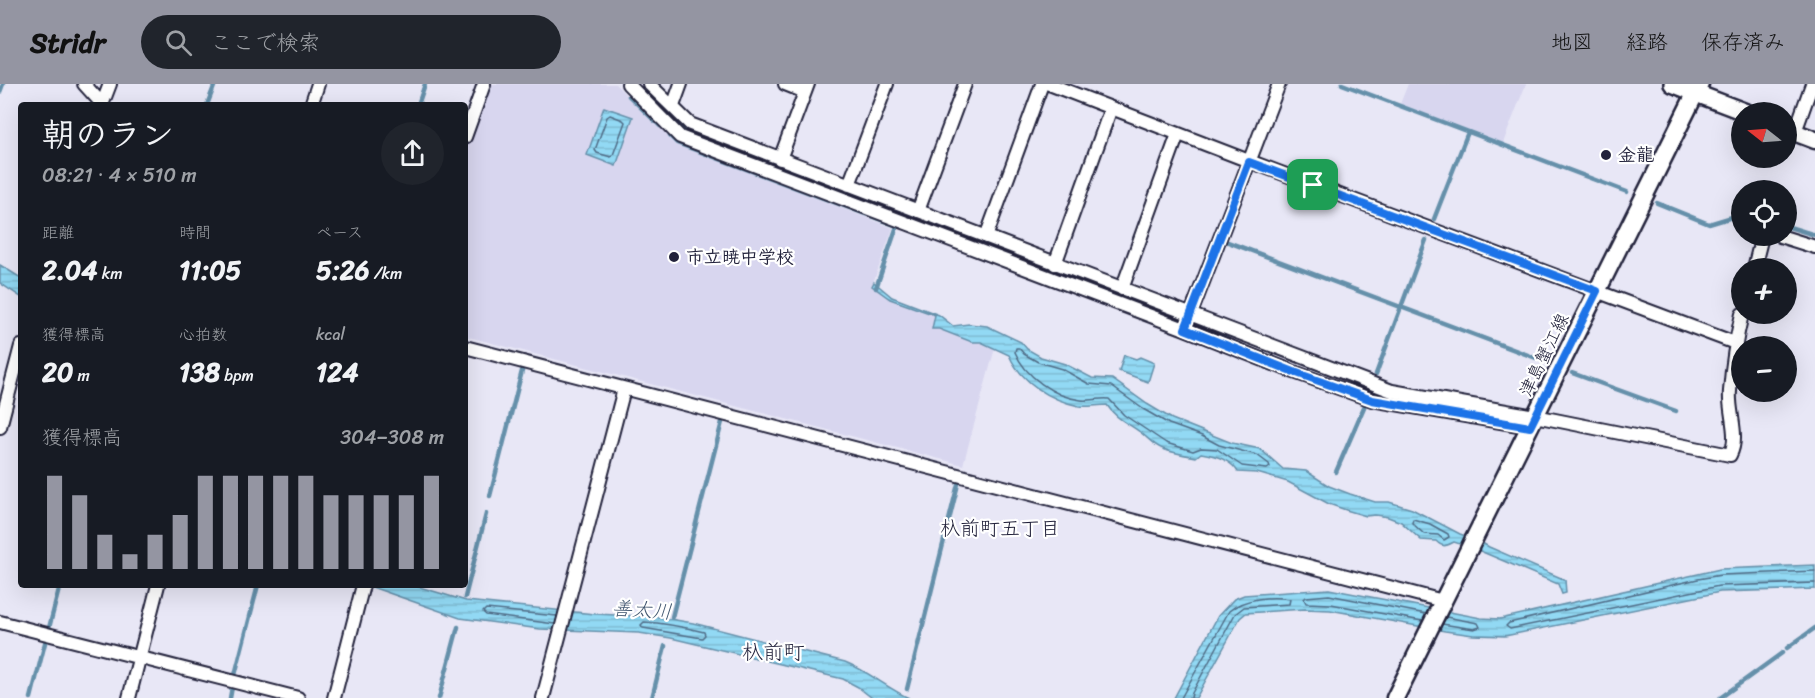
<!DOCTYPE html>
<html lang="ja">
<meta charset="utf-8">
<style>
body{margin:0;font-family:Sriracha,"Klee One",sans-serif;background:#20242c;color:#f1f3f6;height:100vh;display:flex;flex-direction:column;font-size:22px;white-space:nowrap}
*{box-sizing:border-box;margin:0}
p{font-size:20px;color:#9ea1a6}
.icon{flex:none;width:33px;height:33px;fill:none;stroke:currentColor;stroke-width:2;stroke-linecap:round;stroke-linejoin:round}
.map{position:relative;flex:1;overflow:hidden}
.panel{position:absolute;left:18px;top:18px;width:450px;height:486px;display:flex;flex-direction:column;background:#171b24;border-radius:6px;box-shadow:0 6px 24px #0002}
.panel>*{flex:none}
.needle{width:39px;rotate:287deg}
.controls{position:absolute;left:1731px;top:18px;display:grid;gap:12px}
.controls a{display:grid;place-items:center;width:66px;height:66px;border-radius:50%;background:#171b24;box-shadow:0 6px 24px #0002;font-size:30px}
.pin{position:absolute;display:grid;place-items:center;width:51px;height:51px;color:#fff;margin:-26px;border-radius:12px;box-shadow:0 3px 9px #0006}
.round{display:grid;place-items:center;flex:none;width:63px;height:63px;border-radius:32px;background:#20242c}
.headline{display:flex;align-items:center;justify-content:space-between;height:102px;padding:0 24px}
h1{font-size:33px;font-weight:700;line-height:45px}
.metrics{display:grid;grid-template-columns:repeat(3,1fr);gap:9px;height:102px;padding:6px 24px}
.metrics div{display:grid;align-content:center}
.metrics b{font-size:26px;font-weight:700}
.metrics small{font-size:16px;font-weight:400}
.metrics p{font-size:16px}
.chart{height:168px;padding:12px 24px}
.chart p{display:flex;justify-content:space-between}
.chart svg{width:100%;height:108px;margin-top:6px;stroke:#9495a2;stroke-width:6}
header{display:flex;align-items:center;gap:36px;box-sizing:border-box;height:84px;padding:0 30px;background:#9495a2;color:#111}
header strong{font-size:28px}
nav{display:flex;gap:33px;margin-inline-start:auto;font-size:21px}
.search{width:420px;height:54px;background:#20242c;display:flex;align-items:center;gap:15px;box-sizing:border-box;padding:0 21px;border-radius:33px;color:#9ea1a6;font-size:22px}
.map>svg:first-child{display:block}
.built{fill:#d8d6ef}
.water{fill:url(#water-rules);stroke:#6590aa;stroke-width:1.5}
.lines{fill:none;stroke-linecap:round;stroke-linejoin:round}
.shore{stroke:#4f6b85;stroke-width:1.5}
.stream{stroke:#6590aa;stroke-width:4.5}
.minor-casing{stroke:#22223b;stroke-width:16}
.tertiary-casing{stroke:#22223b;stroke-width:20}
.secondary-casing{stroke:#22223b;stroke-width:21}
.minor{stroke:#fff;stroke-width:12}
.tertiary{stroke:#fff;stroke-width:15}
.secondary{stroke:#fff;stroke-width:16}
.route-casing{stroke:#fff;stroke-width:12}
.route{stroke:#1a73e8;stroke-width:8}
.poi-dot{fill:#22223b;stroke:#fff;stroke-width:2}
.labels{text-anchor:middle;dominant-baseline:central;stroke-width:4.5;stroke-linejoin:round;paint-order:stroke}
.poi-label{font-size:18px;font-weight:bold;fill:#22223b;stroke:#fff;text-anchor:start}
.street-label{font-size:18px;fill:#22223b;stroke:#fff}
.neighbourhood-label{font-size:20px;fill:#22223b;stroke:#fff}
.water-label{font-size:20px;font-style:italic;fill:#445972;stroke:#fff}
.quarter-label{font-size:21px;fill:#22223b;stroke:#fff}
</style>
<header>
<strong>Stridr</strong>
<div class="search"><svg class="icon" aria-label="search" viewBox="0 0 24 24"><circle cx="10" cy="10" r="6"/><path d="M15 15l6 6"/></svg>ここで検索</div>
<nav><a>地図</a><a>経路</a><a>保存済み</a></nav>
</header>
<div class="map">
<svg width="1815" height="614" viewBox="0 0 1815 614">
<defs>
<pattern id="water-rules" width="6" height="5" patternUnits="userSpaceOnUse" patternTransform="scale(1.5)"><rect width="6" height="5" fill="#92d9f4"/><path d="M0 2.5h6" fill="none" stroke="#7ebad2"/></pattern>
</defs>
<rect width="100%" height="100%" fill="#e8e7f6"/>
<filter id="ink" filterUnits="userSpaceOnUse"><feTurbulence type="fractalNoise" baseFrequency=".0167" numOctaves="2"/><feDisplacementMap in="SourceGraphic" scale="12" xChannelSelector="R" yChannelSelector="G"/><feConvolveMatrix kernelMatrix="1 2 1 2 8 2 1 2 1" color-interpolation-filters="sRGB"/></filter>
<g filter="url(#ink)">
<path class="built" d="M487 0H615L677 60 893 144 872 202 890 215 935 231 933 245H939L972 258H981L995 264 963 381 465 252V62Z
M1408 0H1526L1503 59 1400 20Z"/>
<path class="water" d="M604 23 633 33 616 82 587 71Z
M0 181 21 194V213L0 199Z
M874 198 892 213 939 231 953 242 969 240 987 242 1021 258 1027 265 1041 273 1065 280 1092 294 1112 295 1147 320 1172 335 1232 359 1260 365 1283 385 1306 387 1329 402 1350 410 1375 418H1389L1412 425 1460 450 1477 456 1489 463 1561 494 1565 496 1566 509 1562 510 1558 500 1473 464 1454 458C1446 462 1443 464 1436 457L1421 456 1401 438 1388 433 1375 431 1366 432 1346 426 1329 420 1288 398 1257 389 1238 388C1230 375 1215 371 1201 369L1196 373C1185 371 1173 369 1163 365 1153 361 1148 354 1140 348 1128 339 1115 334 1107 321 1098 321 1087 323 1079 322 1050 316 1021 298 1009 271L981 258H972L939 245H932L935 231 890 215 872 202Z
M1124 271 1136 275 1140 273 1154 279 1148 298 1119 287Z
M1815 481V505L1720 508 1505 552 1473 551 1445 547 1330 526 1305 525 1246 529 1240 534 1196 614H1174L1218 532 1234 515 1244 511 1329 505 1481 534 1500 535 1720 485Z
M366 501H413L466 517 595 530 658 533 693 539 845 578C868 587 887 604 909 614H872L858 603 843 595 671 554 639 549 540 545 460 534Z"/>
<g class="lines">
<path class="shore" d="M610 31 623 36 625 38 613 71 611 73 597 69 595 66 607 33Z
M1016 264H1019L1024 270 1038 278 1062 285 1089 300 1111 302 1143 325 1169 340 1202 352 1219 361 1257 371 1269 380 1270 383 1267 385 1242 382 1217 365 1201 364 1193 367 1166 359 1124 331 1109 315C1100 314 1090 317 1081 316 1054 313 1025 292 1015 268Z
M1413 435 1430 440 1448 450 1449 453 1444 456 1438 451 1424 450 1412 439Z
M1815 487 1721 491 1698 495 1509 539 1506 542 1510 545 1719 502 1815 499
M1422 537 1331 520 1306 519 1304 515 1306 513 1329 511 1426 530
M644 538C664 539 684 543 704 548L705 551 702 554 643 544 641 541Z
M555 540 486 531 483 528 486 525 557 532
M1442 540 1474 545 1480 543 1478 539 1446 533
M1181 614 1229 527C1244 514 1271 512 1290 515L1289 520 1244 523 1235 530 1192 609 1191 614"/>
<path class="stream" d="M1342 0 1627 108
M0 8 3 0
M629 12 660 42
M655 19 684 47 1178 236
M207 21 215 0
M418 21 425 0
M670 52 677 59 897 142 876 204
M1657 119 1709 140 1742 130
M1434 135 1468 48
M1786 142 1815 151
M1228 158 1544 277
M1199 243 1227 255
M1572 289 1676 327
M1376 290 1426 156
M1358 305 1384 313
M1336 388 1364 323
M490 412 522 287
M465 513 486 430
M672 533 722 338
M49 544 60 501
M1787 564 1815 544
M235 591 258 501
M907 605 958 400
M31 614 46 555
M230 614 232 603
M439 614 458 543
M652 614 665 562
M1720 614 1782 569"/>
<defs>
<path id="minor" d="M84 0 103 21
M628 0 680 53 1185 245
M649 0 690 40 1392 307 1535 332 1730 371C1740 352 1728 328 1730 307 1732 281 1736 255 1742 230
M785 0 805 8
M1049 0 1249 77 1735 259
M1279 0 1185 245 1294 288 1372 316 1530 343
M102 21 110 0
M311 21 318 0
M673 22 681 0
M1795 48 1812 0
M465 53 484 0
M780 75 808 0
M849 101 887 0
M918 127 965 0
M1780 152 1815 163
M986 153 1042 0
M1055 180 1111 24
M1754 184 1762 152
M1122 205 1178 50
M465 263 1443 517
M0 343 21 262
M0 538 298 614
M129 614 158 501
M334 614 363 501
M543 614 624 305"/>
<path id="tertiary" d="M1672 0 1695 9"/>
<path id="secondary" d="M1695 9 1745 28
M1786 45 1815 56
M1395 614 1700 0"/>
</defs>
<use href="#minor" class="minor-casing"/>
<use href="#tertiary" class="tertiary-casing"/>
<use href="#secondary" class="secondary-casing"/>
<use href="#minor" class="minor"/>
<use href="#tertiary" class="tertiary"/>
<use href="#secondary" class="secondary"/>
</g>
</g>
<g class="lines" filter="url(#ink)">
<defs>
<path id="route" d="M1249 78 1597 207 1530 343 1372 316 1294 288 1185 245Z"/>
</defs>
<use href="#route" class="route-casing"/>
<use href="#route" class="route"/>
</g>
<g class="poi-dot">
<circle cx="1606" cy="71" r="6"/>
<circle cx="674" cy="173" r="6"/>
</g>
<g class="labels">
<g class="poi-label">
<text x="1618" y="71">金龍</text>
<text x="686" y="173">市立暁中学校</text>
</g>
<g class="street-label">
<text transform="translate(1544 271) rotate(-64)">津島蟹江線</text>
</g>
<g class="neighbourhood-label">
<text x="1000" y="444">杁前町五丁目</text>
</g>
<g class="water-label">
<text transform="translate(642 526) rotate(4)">善太川</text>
</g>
<g class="quarter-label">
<text x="773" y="568">杁前町</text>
</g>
</g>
</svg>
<div class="controls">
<a><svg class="needle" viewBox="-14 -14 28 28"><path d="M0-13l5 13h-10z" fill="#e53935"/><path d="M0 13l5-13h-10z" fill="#9ea1a6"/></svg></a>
<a><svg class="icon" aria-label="locate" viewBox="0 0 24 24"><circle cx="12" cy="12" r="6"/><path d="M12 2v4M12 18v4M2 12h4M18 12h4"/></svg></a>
<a>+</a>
<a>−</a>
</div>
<div class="pin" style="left:1313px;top:101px;background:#1e9e55"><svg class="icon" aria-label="arrive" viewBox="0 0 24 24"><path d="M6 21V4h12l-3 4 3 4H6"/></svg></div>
<section class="panel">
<div class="headline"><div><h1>朝のラン</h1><p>08:21 · 4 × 510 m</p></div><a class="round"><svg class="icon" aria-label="share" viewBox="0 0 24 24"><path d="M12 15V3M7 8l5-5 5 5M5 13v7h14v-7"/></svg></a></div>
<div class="metrics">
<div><p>距離</p><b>2.04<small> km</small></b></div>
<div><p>時間</p><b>11:05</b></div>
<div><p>ペース</p><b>5:26<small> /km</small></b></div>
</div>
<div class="metrics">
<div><p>獲得標高</p><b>20<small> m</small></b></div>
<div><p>心拍数</p><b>138<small> bpm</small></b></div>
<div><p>kcal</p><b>124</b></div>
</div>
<div class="chart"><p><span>獲得標高</span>304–308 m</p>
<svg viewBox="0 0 160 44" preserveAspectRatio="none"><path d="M5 44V6M15 44V14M25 44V30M35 44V38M45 44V30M55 44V22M65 44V6M75 44V6M85 44V6M95 44V6M105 44V6M115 44V14M125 44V14M135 44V14M145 44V14M155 44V6"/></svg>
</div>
</section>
</div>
